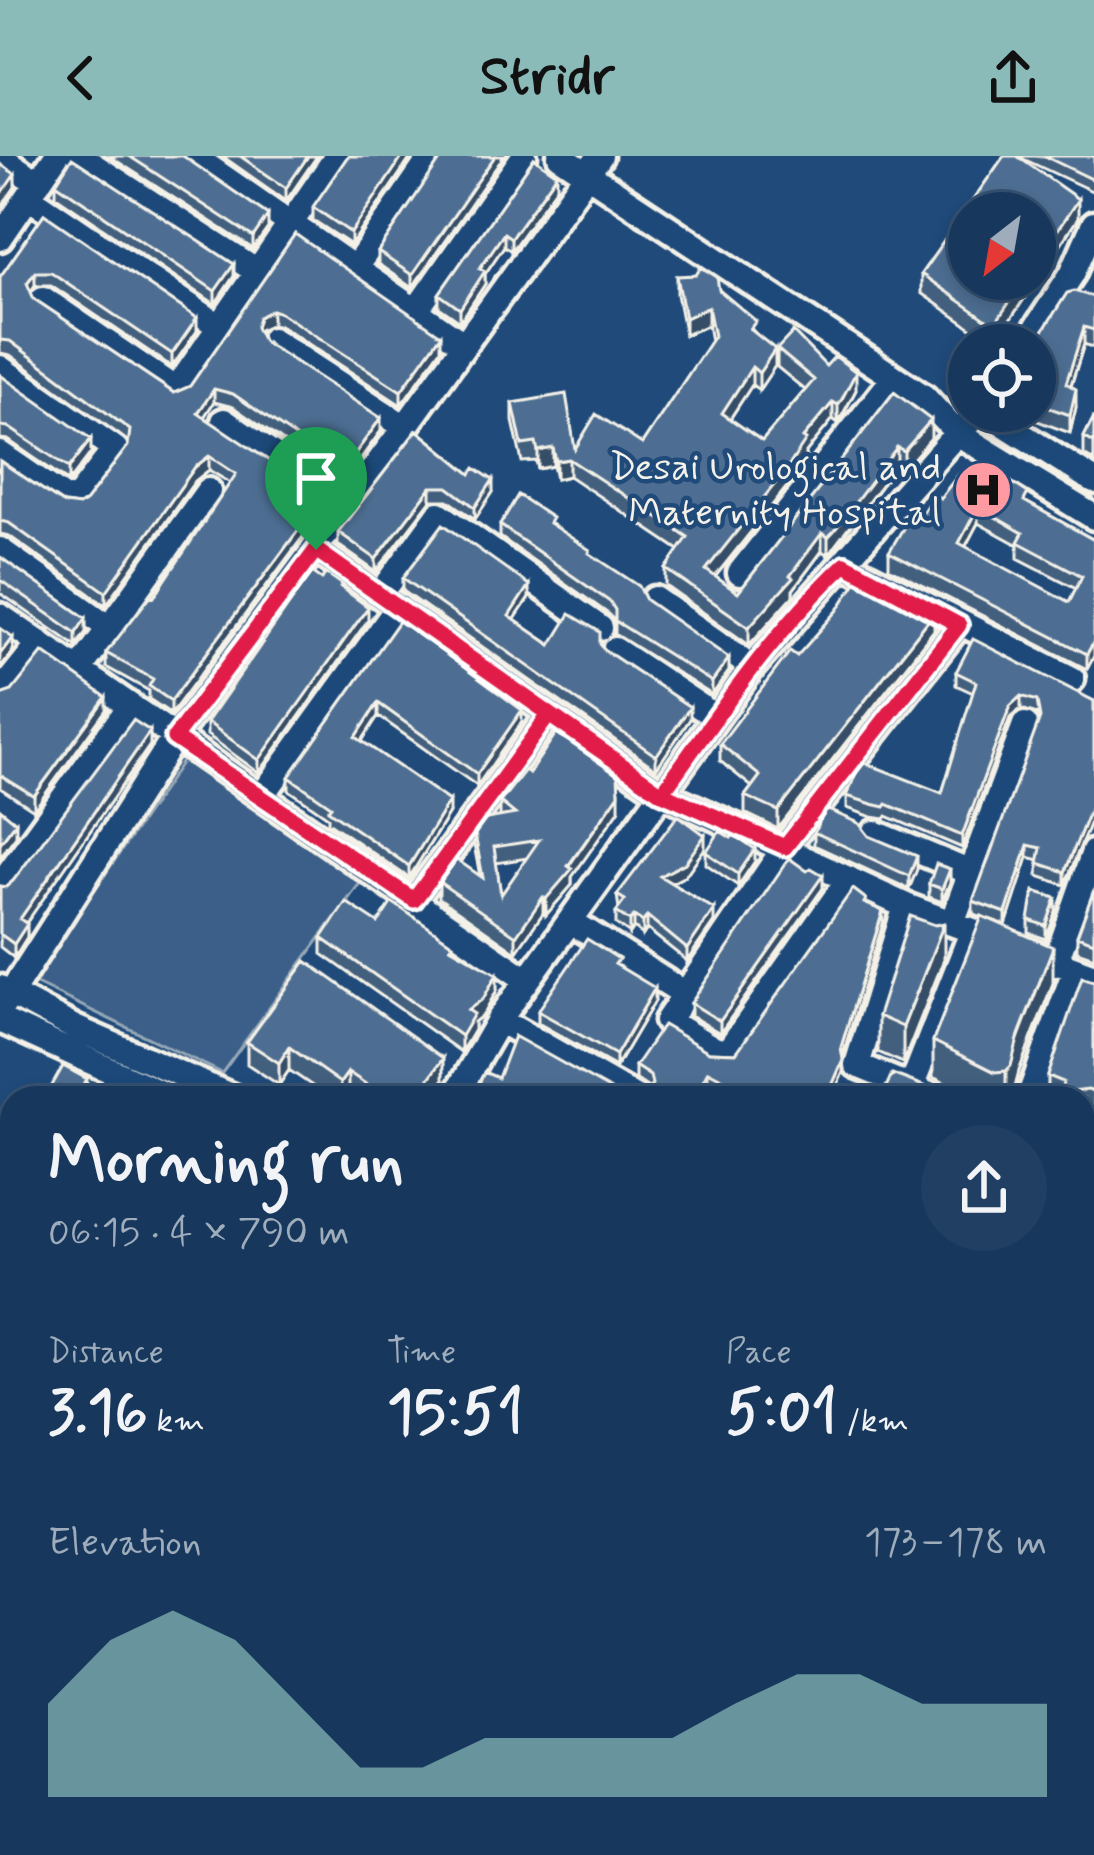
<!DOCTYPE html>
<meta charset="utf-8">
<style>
body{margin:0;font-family:Mynerve,sans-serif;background:#203f62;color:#f1f3f6;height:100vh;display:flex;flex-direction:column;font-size:45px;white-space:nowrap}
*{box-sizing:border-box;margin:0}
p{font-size:39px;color:#9eacbb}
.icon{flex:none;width:66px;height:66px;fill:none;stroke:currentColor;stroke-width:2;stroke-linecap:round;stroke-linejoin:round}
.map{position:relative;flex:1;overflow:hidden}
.panel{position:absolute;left:0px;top:930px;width:1095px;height:771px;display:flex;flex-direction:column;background:#17385c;border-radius:36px 36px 0 0;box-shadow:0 6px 18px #0003,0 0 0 3px #365272}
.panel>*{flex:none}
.needle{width:78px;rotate:211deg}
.fabs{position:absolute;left:948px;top:36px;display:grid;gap:24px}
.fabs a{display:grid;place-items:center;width:108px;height:108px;border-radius:50%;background:#17385c;box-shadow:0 6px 18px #0003,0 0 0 3px #365272;font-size:60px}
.pin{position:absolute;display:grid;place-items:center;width:102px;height:102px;color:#fff;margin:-123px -51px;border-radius:50% 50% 50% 0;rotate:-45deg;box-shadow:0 0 12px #0007}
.pin .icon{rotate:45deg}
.round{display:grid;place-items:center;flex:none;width:126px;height:126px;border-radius:63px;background:#203f62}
.head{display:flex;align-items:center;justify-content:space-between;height:204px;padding:0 48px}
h1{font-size:66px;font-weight:700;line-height:90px}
.figures{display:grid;grid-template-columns:repeat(3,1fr);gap:18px;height:204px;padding:12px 48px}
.figures div{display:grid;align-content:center}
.figures b{font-size:60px;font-weight:700}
.figures small{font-size:33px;font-weight:400}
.figures p{font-size:33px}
.chart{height:336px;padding:24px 48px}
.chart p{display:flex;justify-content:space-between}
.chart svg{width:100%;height:216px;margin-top:12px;fill:#8bbbb9;opacity:.7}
header{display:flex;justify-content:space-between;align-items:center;height:156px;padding:0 48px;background:#8bbbb9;color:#111;font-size:54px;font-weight:700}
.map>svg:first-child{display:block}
.green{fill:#3a5f88;stroke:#97a8b8;stroke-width:3}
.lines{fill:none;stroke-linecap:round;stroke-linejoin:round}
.minor-casing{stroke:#f4f1e8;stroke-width:33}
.highway-casing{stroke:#f4f1e8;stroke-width:45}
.minor{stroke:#1f4a7a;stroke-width:24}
.highway{stroke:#1f4a7a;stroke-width:36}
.wall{fill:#425f7e;stroke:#f4f1e8;stroke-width:3;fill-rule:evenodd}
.shaded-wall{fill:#364d66;stroke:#f4f1e8;stroke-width:3}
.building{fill:#4d6e92;stroke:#f4f1e8;stroke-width:3;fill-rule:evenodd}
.route-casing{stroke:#fff;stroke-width:24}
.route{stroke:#e11d48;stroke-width:15}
.labels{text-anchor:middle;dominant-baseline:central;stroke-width:9;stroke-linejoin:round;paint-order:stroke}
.poi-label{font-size:39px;fill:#f4f1e8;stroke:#1f4a7a;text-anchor:end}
</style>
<header><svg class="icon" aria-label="back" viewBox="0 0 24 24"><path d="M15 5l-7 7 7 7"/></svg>Stridr<svg class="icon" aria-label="share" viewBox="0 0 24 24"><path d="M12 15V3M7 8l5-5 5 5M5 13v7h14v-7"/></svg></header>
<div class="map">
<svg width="1094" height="1699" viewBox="0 0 1094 1699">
<rect width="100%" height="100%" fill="#1f4a7a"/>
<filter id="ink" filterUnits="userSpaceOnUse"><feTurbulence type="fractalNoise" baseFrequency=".00833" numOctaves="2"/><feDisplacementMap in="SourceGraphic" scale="24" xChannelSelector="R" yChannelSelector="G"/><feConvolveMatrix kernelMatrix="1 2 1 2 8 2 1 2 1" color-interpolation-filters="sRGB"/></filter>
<g filter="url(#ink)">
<path class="green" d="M185 601 360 727 222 917 32 826Z"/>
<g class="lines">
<defs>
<path id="minor" d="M79 0 256 115
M193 0 462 187
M560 0 924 241 957 277 1094 361
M0 1 38 27
M29 41 219 170
M0 82 56 0
M355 112 432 0
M43 143 176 234 337 0
M415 156 524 0
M272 184 405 271
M1025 189 1072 118 1094 68
M0 212 115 293 73 348 0 298
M984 255 1094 325
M224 265 346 350
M0 394 110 472
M316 394 662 637 906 750 1094 820
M845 408 1072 523
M740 417 894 222
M380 439 439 358 600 472
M655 443 752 511
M0 460 527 824
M615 494 716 561
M79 514 208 335
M0 537 40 487
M262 640 398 451
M875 677 971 717
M849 723 728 895 716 894 667 865 785 691 959 469
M0 729 130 550
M414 744 549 559
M906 750 857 909 937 942
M570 765 685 838
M952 767 1025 569
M1055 808 1094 696
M0 832 75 872 235 942
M0 854 174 582 405 271 600 0
M0 864 171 942
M499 864 636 942
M911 932 972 776
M454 942 499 864 752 511 957 277 982 255
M1029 942 1075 814
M0 1010 12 1018
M0 1142 12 1124
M1083 1267 1094 1272
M1083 1294 1094 1299
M0 1312 12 1293
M0 1362 12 1370
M0 1458 12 1438
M0 1497 12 1504
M0 1636 12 1644
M82 1689 98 1699
M241 1689 258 1699
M487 1689 506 1699
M15 1699 21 1689
M175 1699 181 1689
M536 1699 538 1689
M612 1699 616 1689
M731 1699 735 1689
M848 1699 852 1689"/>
<path id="highway" d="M1083 1409 1094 1380
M1083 1527 1094 1494
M972 1699 976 1689
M1019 1699 1024 1689"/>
</defs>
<use href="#minor" class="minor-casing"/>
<use href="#highway" class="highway-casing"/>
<use href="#minor" class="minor"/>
<use href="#highway" class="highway"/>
</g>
<path class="wall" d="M109 0H183L268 72 253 93Z
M222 0H317L286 45Z
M348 0H412L351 89 313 64V51Z
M443 0 412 132 378 108V96Z
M1004 0H1094V36L1017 0 1078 62 994 188 921 137V118Z
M534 2 557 31 511 95 504 90 485 118V128L460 166 439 151V138Z
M56 27 234 120 215 148 56 40Z
M44 58 197 175 172 211 51 129H35L30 136 34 143 174 237 190 230 295 78 441 193 401 249 281 170 272 168 259 174 263 185 381 275 343 327 233 251 214 246 204 261 323 354 171 558 149 543V535L106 511V497L154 441 230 327 209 314 195 325 106 449 9 380 0 378V305L64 348 79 350 86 345 128 290 129 286 10 199 0 197V121Z
M677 120 719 134 756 178 775 210 759 234 752 229 730 263 762 285 805 234 777 211V193L826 210 856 234 842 261 838 267 833 263 806 296V302L786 332 715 421 738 437 894 236 931 282 904 313 897 308 834 393 828 399 822 395 793 434V440L749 489 666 430V413L679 394 569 320 556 323 553 310 538 313 536 305 522 306 513 265V247L575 293 642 288 711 185 708 169 685 179 677 138Z
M1094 141V192L1084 188 1071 230 1076 251 1070 277 1024 260V255H1035V189Z
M0 219 91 297 69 326 8 284 0 283Z
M1094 261V305L1084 299V281Z
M417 274 493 336 475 363 448 344H431L376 416 338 389V376Z
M973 327 1028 347 1094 384V500L1087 513 889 412V396L915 368ZM978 367 1018 389V402L1076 432 1069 446 965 391Z
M500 369H552L590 398 729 515 712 539 615 478V466L610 459 500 381Z
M0 401 86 476 76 490 0 437Z
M403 422 529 442 514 464 551 489 600 488 606 495 690 563 656 613 403 435Z
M322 423 343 433 368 464 259 617 207 579V566Z
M400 464 522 566 477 630 378 560 362 585 449 657 409 722 328 666V661L289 634V621Z
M934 474 778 673 745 657V640L752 631 720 605V588L797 500Z
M956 516 1094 545V656L1065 729 1038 720 1039 704 1028 701 1006 769 989 763 1053 827 1019 915 1012 942H977L933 921V885L982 761 973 757V745L1039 567 1037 558 1021 553 1010 562 962 692 887 660 885 663 872 661 847 652V640L942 637 973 537 956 529Z
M0 539 106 554 34 654 0 632Z
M150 589 26 767 27 781 14 802 0 791V730L6 731 13 725Z
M529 617 619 654 572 721V729L546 759 543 757 516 796 439 742V726L480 720 474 689V673L500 661V646ZM527 702 501 739 496 707Z
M814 676 917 713 909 733 814 689Z
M705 692 685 720 671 727 714 766 687 805 647 773 643 779 634 772 630 778 616 768V756L619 753 617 739Z
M706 696 755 705 738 730 706 708Z
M950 726 942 746 929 741V728Z
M823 732 720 877 691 860V847Z
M1094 734V801L1077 795V780Z
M866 748 883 768 842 901 843 916 833 941 835 942H735L708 927 650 933 635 923V910L709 896 736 897Z
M1056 755 1046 783 1029 777V764Z
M378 767 453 793 497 834 483 859 474 866V874L461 896 322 798V782Z
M944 803 903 907 878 896V860Z
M306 805 443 924 431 942H354L348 938 345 942H330L289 914 279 929 247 908V886Z
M619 810 655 845 616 911 538 867V855Z
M1094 825V960L1083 958V942H1048V920Z
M12 956V998L0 991V977Z
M1083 972 1094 976V1049L1083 1045Z
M12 1139V1279H3L0 1284 8 1143Z
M1094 1572V1666L1083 1661V1611Z
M1083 1669 1086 1671H1094V1699L1060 1698V1689H1083Z
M790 1689H828L824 1699H790Z"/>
<path class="shaded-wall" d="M308 0H317L286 45V32Z
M403 0H412L351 89V77Z
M495 0H504L412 132V119Z
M15 18V31L0 53V40Z
M557 18V31L511 95V82Z
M1078 43V62L994 188V169L1025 123H1035V108Z
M268 59V72L253 93V81Z
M504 77V90L485 118V128L460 166V153L480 112Z
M234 108V120L215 148V135Z
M35 116V129L27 141V127Z
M708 151V169L685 179V162Z
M272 154V168L259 174 256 184V171L259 161Z
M197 162V175L172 211V198Z
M1084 171V188L1066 244V227Z
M441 179V193L401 249V235Z
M775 193V210L759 234V217Z
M752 211V229L722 275V257Z
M856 216V234L838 267V249Z
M214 233V246L198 270V257Z
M1076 233V251L1070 277V259Z
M833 246V263L806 296V302L786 332 706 432V414L803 282Z
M381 262V275L343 327V314Z
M931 264V282L904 313V295Z
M91 283V297L69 326V312Z
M897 291V308L828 399V381Z
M553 292V310L538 313V295Z
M209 300V314L195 325 106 449V436L195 311Z
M569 303V320L556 323V305Z
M493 324V336L475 363V351Z
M431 331V344L376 416V403Z
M323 341V354L171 558V545Z
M978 351V367L959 403V387Z
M822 377V395L793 434V440L749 489V471Z
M529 429V442L509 472V460Z
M368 451V464L259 617V604Z
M934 457V474L778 673V655Z
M86 462V476L76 490V477Z
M13 481V495L0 512V498Z
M1094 485V500L1087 513V498Z
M729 502V515L712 539V526Z
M1021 540V553L1010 562 962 692V680L1010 550Z
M106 541V554L34 654V640Z
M378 547V560L356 594V581Z
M690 551V563L656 613V600Z
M522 554V566L477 630V618Z
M150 575V589L20 776V763Z
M619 638V654L572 721V729L546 759V743Z
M1094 643V656L1065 729V716Z
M449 645V657L409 722V710Z
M16 666V680L0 701V687Z
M705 679V692L685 720 660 733V720Z
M1028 689V701L1006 769V757Z
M755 693V705L738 730V718Z
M917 700V713L909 733V720Z
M950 713V726L942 746V733Z
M823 719V732L720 877V865Z
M543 741V757L516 796V780Z
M1056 742V755L1046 783V770Z
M714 753V766L687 805V793Z
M883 755V768L841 904V891Z
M634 760V772L630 778V765Z
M647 760V773L643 779V766Z
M944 767V803L903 907V871Z
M27 768V781L14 802V788Z
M1053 791V827L1019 915 1012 942H1006V915Z
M497 818V834L483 859 474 866V874L461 896V880L468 854Z
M655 832V845L616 911V899Z
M289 891V914L279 929V907Z
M443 902V924L431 942H415Z
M843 904V916L832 942 828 939Z
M708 915V927L700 942H693Z
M348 916V938L345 942H340V927Z
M87 923V936L83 942H76Z
M5 1097V1109L0 1115V1103Z
M12 1403V1415L8 1422 0 1429V1416Z"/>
<path class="building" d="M129 0H183L268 59 253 81Z
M240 0H308L286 32Z
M348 0H403L351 77 313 51Z
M443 0H495L412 119 378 96Z
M1004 0H1017L1078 43 1035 108V57H969V123H1025L994 169 921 118Z
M1044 0H1094V24Z
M72 2 234 108 215 135 56 27Z
M534 2 557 18 511 82 504 77 480 112 485 115 460 153 439 138Z
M0 8 15 18 0 40Z
M44 58 197 162 172 198 51 116H35L27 127 34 143 174 237 190 230 295 78 441 179 401 235 281 157 272 154 259 161 256 171 263 185 381 262 343 314 233 238 214 233 198 257 323 341 171 545 149 530 153 523 106 497 151 439 154 441 236 318 209 300 195 311 106 436 9 367 0 365V305L64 348 79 350 86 345 128 290 130 274 10 185 0 184V121Z
M701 111 717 121 719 134 756 165 750 173 775 193 759 217 752 211 722 257 762 285 814 224 777 193 793 176 826 210 835 200 856 216 842 243 838 249 833 246 803 282 806 284 786 314 706 414 738 437 894 236 931 264 904 295 897 291 834 375 828 381 822 377 790 420 793 422 749 471 666 413 688 381 569 303 556 305 553 292 538 295 536 287 522 289 513 247 566 238 575 293 596 258 642 288 714 180 708 151 685 162 677 120 696 119Z
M1074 135 1094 141V174L1084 171 1066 227 1076 233 1070 259 1035 247 1034 189 1067 137Z
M0 219 91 283 69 312 8 271 0 270Z
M1094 261V287L1084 281Z
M417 274 471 318 475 312 493 324 475 351 448 331H431L376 403 338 376Z
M985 309 1028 337 1024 345 1094 384V485L1087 498 889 396 908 364 915 368 934 338 940 342 959 318 973 327ZM978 351 1023 377 1018 386 1082 420 1069 446 959 387Z
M518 339 552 362 549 367 590 394 589 397 639 430 646 444 729 502 712 526 615 465V454L610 446 500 369Z
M443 368 529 429 509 460 551 489 570 458 600 476V488L606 495 690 551 656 600 403 422Z
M0 401 86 462 76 477 0 424Z
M312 416 322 423 326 417 343 429 341 431 368 451 259 604 207 566Z
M868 422 902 447 907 441 934 457 778 655 745 640 760 620 720 588 790 495 797 500 838 454 857 424Z
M400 464 522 554 477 618 378 547 356 581 449 645 409 710 328 654 331 650 289 621Z
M0 472 13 481 0 498Z
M973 483 1094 545V643L1065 716 1038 707 1041 692 1028 689 1006 757 973 745 1040 562 1037 545 1021 540 1010 550 962 680 887 648 885 651 872 648 847 640 857 614 863 606 942 637 976 526 956 516Z
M43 496 106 541 34 640 0 619V539L12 535Z
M133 564 150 575 20 763 27 768 14 788 0 778V730L6 731 13 725Z
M557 576 611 611 618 620 619 638 568 710 572 713 546 743 543 741 516 780 439 726 456 703 483 722 474 673 481 664 515 658 500 646 525 614 529 617ZM539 684 501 739 494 691Z
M0 653 16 666 0 687Z
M826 653 859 667 869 680 917 700 909 720 814 676Z
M678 659 705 679 685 707 660 720 714 753 687 793 647 760 643 766 634 760 630 765 616 756 625 744 617 739Z
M720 675 731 682 734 678 755 693 738 718 706 696Z
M789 702 807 715 811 712 823 719 720 865 691 847Z
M936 708 950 713 942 733 929 728Z
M853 733 866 743 864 747 883 755 841 891 843 904 828 939 835 942H767L739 931 708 915 693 942H644L652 928 650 920 635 910 663 869 709 896 736 897Z
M1094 734V786L1077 780Z
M1034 735 1056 742 1046 770 1029 764Z
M346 746 378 767 392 746 453 788 450 791 497 818 483 843 468 854 474 858 461 880 322 782Z
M910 760 935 769 944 767 903 871 878 860Z
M982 760 1053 791 1019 879 1011 910 1006 915 995 916 933 885Z
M587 783 619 803 615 808 655 832 616 899 538 855Z
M306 805 443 902 415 942H402L399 940 394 942 381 933 379 937 348 916 340 927 289 891 279 907 247 886Z
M1082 821 1094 825V936L1088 934 1073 936 1070 942H1064L1067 933 1062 931 1063 926 1048 920Z
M514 880 625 942H474L484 916 498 922Z
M63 910 87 923 76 942H45Z
M892 918 955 942H881Z
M12 956V985L0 978Z
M1083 972 1094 976V1026L1083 1022Z
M12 1139V1267L3 1266 0 1271V1144L8 1143Z
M0 1373 12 1381V1403L8 1410 0 1416Z
M1094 1572V1650L1083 1646V1611Z
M1083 1669 1086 1671H1094V1699H1089L1094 1691 1083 1685Z
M791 1689H823H819L816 1699Z"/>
</g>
<g class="lines" filter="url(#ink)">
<defs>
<path id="route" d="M316 394 174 582 414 744 549 559 662 637 785 691 959 469 845 408C774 475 719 557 662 637L316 394"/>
</defs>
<use href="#route" class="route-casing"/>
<use href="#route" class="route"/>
</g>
<defs>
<symbol id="hospital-disc" viewBox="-11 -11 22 22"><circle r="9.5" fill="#ff9aa2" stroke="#1f4a7a"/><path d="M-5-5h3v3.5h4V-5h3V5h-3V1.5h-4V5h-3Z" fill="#111"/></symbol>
</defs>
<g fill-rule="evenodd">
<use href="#hospital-disc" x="950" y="301" width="66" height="66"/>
</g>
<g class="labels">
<g class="poi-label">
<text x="941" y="312">Desai Urological and<tspan x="941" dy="45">Maternity Hospital</tspan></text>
</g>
</g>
</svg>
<div class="fabs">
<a><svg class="needle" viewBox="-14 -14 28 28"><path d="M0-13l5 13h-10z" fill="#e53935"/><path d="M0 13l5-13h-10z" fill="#9eacbb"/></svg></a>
<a><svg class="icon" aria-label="locate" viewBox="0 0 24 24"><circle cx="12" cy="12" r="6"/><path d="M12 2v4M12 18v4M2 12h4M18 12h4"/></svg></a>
</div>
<div class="pin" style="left:316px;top:394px;background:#1e9e55"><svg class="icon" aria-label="arrive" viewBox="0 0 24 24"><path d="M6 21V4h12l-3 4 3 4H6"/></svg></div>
<section class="panel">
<div class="head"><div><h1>Morning run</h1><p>06:15 · 4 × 790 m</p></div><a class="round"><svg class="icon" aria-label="share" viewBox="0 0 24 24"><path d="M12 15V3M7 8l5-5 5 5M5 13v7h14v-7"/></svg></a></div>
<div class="figures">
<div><p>Distance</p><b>3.16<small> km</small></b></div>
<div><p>Time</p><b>15:51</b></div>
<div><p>Pace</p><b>5:01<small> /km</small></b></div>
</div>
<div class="chart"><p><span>Elevation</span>173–178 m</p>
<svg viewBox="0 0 160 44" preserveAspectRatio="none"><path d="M0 44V25L10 12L20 6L30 12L40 25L50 38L60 38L70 32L80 32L90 32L100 32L110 25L120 19L130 19L140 25L150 25L160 25V44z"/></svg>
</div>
</section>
</div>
